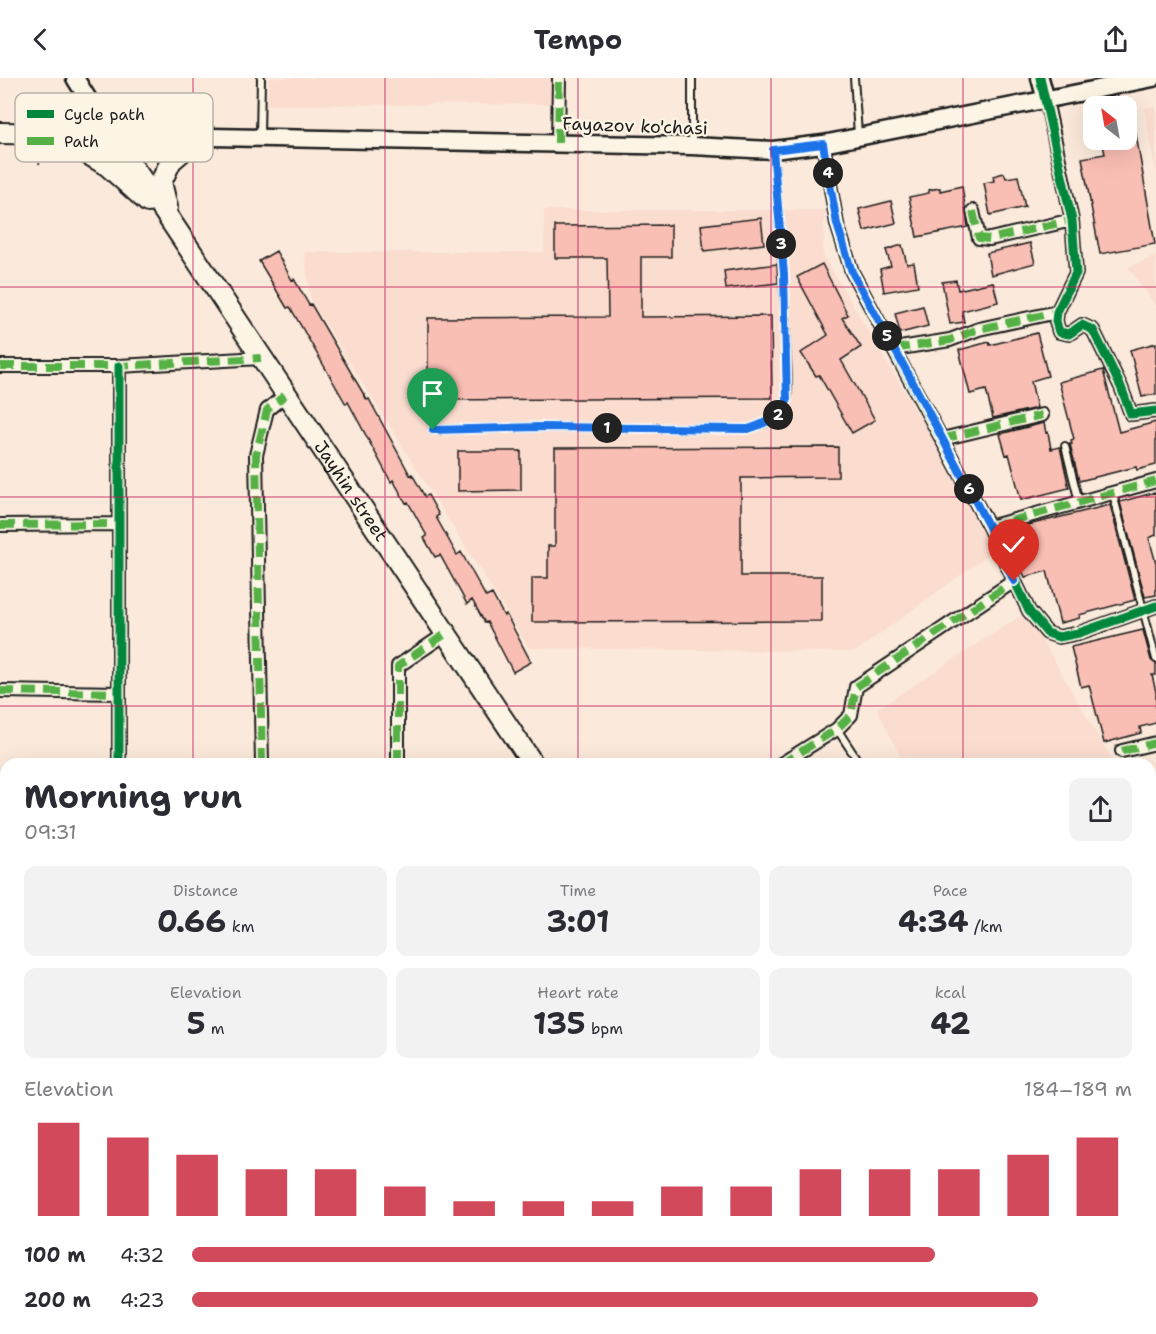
<!DOCTYPE html>
<meta charset="utf-8">
<style>
body{margin:0;font-family:"Shantell Sans",sans-serif;background:#f2f2f3;color:#2b2b33;height:100vh;display:flex;flex-direction:column;font-size:22px;white-space:nowrap}
*{box-sizing:border-box;margin:0}
p{font-size:20px;color:#7c7c81}
.icon{flex:none;width:33px;height:33px;fill:none;stroke:currentColor;stroke-width:2;stroke-linecap:round;stroke-linejoin:round}
.map{position:relative;flex:1;overflow:hidden}
.side{position:absolute;left:0px;top:680px;width:1156px;height:578px;display:flex;flex-direction:column;background:#fff;border-radius:18px 18px 0 0;box-shadow:0 6px 24px #0002}
.side>*{flex:none}
.needle{width:39px;rotate:329deg}
.tools{position:absolute;left:1083px;top:18px;display:grid;gap:12px}
.tools a{display:grid;place-items:center;width:54px;height:54px;border-radius:12px;background:#fff;box-shadow:0 6px 24px #0002;font-size:30px}
.pin{position:absolute;display:grid;place-items:center;width:51px;height:51px;color:#fff;margin:-62px -26px;border-radius:50% 50% 50% 0;rotate:-45deg;box-shadow:0 0 6px #0007}
.pin .icon{rotate:45deg}
.km{position:absolute;width:30px;height:30px;margin:-15px;border-radius:50%;background:#222;color:#fff;font-size:16px;line-height:30px;text-align:center}
.round{display:grid;place-items:center;flex:none;width:63px;height:63px;border-radius:12px;background:#f2f2f3}
.summary{display:flex;align-items:center;justify-content:space-between;height:102px;padding:0 24px}
h1{font-size:33px;font-weight:700;line-height:45px}
.figures{display:grid;grid-template-columns:repeat(3,1fr);gap:9px;height:102px;padding:6px 24px}
.figures div{display:grid;align-content:center;border-radius:12px;background:#f2f2f3;text-align:center}
.figures b{font-size:30px;font-weight:700}
.figures small{font-size:16px;font-weight:400}
.figures p{font-size:16px}
.chart{height:168px;padding:12px 24px}
.chart p{display:flex;justify-content:space-between}
.chart svg{width:100%;height:108px;margin-top:6px;stroke:#d1495b;stroke-width:6}
ul{padding:0 24px;list-style:none;font-size:20px}
li{display:grid;grid-template-columns:96px 72px 1fr;align-items:center;height:45px}
li i{height:15px;border-radius:8px;background:#d1495b}
header{display:flex;justify-content:space-between;align-items:center;height:78px;padding:0 24px;background:#fff;font-size:27px;font-weight:700}
.map>svg:first-child{display:block}
.built{fill:#faddcf}
.green{fill:#d5e79b;stroke:#78825c;stroke-width:1.5}
.building{fill:#f9beb4;stroke:#1c1c1c;stroke-width:1.5}
.lines{fill:none;stroke-linecap:round;stroke-linejoin:round}
.lane-casing{stroke:#1c1c1c;stroke-width:10}
.street-casing{stroke:#1c1c1c;stroke-width:16}
.secondary-casing{stroke:#1c1c1c;stroke-width:21}
.primary-casing{stroke:#1c1c1c;stroke-width:24}
.path{stroke:#1c1c1c;stroke-width:2;stroke-dasharray:1.5 4.5;stroke-linecap:butt}
.lane{stroke:#fcf5e5;stroke-width:6}
.street{stroke:#fcf5e5;stroke-width:12}
.secondary{stroke:#fcf5e5;stroke-width:16}
.primary{stroke:#fcf5e5;stroke-width:20}
.quiet{stroke:#55b145;stroke-width:8;stroke-dasharray:15 8;stroke-linecap:butt}
.cycleway-casing{stroke:#fcf5e5;stroke-width:13}
.cycleway{stroke:#00873e;stroke-width:9}
.route-casing{stroke:#fff;stroke-width:12}
.route{stroke:#1a73e8;stroke-width:8}
.grid{fill:none;stroke:#c2185b;stroke-width:1.5;stroke-opacity:0.55}
.labels{text-anchor:middle;dominant-baseline:central;stroke-width:4.5;stroke-linejoin:round;paint-order:stroke}
.street-label{font-size:18px;fill:#1c1c1c;stroke:#fcf5e5}
.key{fill:#fcf5e5;stroke:#b9b4a9;stroke-width:1.5}
.key-label{font-size:16px;fill:#1c1c1c}
</style>
<header><svg class="icon" aria-label="back" viewBox="0 0 24 24"><path d="M15 5l-7 7 7 7"/></svg>Tempo<svg class="icon" aria-label="share" viewBox="0 0 24 24"><path d="M12 15V3M7 8l5-5 5 5M5 13v7h14v-7"/></svg></header>
<div class="map">
<svg width="1156" height="1256" viewBox="0 0 1156 1256">
<rect width="100%" height="100%" fill="#fbeadb"/>
<filter id="ink" filterUnits="userSpaceOnUse"><feTurbulence type="fractalNoise" baseFrequency=".0167" numOctaves="2"/><feDisplacementMap in="SourceGraphic" scale="12" xChannelSelector="R" yChannelSelector="G"/><feConvolveMatrix kernelMatrix="1 2 1 2 8 2 1 2 1" color-interpolation-filters="sRGB"/></filter>
<g filter="url(#ink)">
<path class="built" d="M269 0H555V26L267 27Z
M1156 28V96L1144 30Z
M544 132H825L823 177 998 470 855 574 529 570 311 223 304 174H544Z
M1156 178V228L1128 189Z
M1026 534 1114 685H903L877 631Z
M1151 748 1156 758V972L1151 976Z"/>
<path class="green" d="M0 816 6 821V1040L0 1044Z
M76 1251H514L543 1256H74Z"/>
<path class="building" d="M1135 51 1155 166 1100 176 1082 80 1105 76 1102 62H1126V52Z
M1004 95 1006 100 1018 98 1025 129 990 137 984 105 994 103 993 98Z
M962 108 968 149 917 159 909 119 929 115V112L940 110V113Z
M891 123 896 145 864 153 859 131Z
M761 140 764 166 704 173 701 147Z
M671 147V179H641V239L771 238 772 320 428 322V240L608 239 607 180H555V148Z
M1030 165 1035 185 991 197 987 175Z
M902 167 907 186 914 185 918 208 884 214 880 191 891 188 886 172Z
M276 173 292 202 294 201 309 227 311 226 367 322 369 321 410 397 412 396 425 419 428 417 439 437 436 439 457 477 461 474 486 519 492 516 504 538 506 536 531 584 513 594 487 544 485 545 472 522 467 526 440 477 435 479 424 460 427 458 408 424 406 425 393 402 391 404 348 324 346 326 290 229 287 230 259 183Z
M777 186 778 205 726 211 724 193Z
M822 186 848 237 842 240 861 269 841 282 875 342 852 355 819 297 816 298 801 275 828 257 797 199Z
M956 202 958 212 993 204 998 224 962 233 964 244 950 246 942 204Z
M923 228 928 248 900 255 895 235Z
M1037 255 1048 298 1031 303 1037 330 993 340 986 312 970 316 959 272 989 264 990 267Z
M1156 265V316L1142 319 1130 272Z
M1103 292 1119 354 1156 344V387L1137 392 1136 389 1079 403 1070 366H1072L1071 362 1074 361 1059 304Z
M1044 345 1046 355 1048 354 1051 371 1060 369 1069 410 1021 422 1009 376 1006 377 1000 356Z
M838 369V399L741 400V498H822V543L532 544V500H548V468H555V370Z
M458 373H521V412L458 413Z
M1156 414V457L1149 460 1156 485V517L1145 519 1120 424Z
M1110 427 1135 522 1079 537 1080 540 1060 545 1047 493 1025 499 1004 453Z
M1143 552 1151 582 1156 586V597H1152L1156 614V645L1140 649 1141 655 1104 665 1089 607 1081 609 1071 569Z"/>
<g class="lines">
<defs>
<path id="lane" d="M854 0 858 56
M260 59 261 0
M692 68V0
M433 352 540 349 748 351C763 347 783 339 787 322 790 307 786 278 786 262 784 199 779 136 773 73
M1065 368 1079 424
M1113 416 1156 581
M837 651 860 686
M1008 1256 1015 1251"/>
<path id="street" d="M1046 22 1072 142 1076 195 1057 234 1056 243 1059 254 1069 256 1082 247 1093 252 1121 309 1131 336 1156 333
M558 65 559 0
M823 66 837 146 852 194 989 449 1029 533 1047 555 1059 559 1079 555 1156 528
M973 133 979 160 990 161 1072 142
M894 271 950 262 979 251 1057 234
M0 288H119L261 280
M942 361 1042 337
M0 447 119 446
M989 449 1156 403
M0 613 119 615
M1122 673 1156 665
M119 686V288
M262 686 256 377 267 332 285 317
M398 686V588L447 555
M781 686 837 651 851 637 856 609 1014 503
M0 750H6
M1150 1065 1156 1063
M1150 1207 1156 1204
M603 1251V1256
M53 1256 55 1251
M1077 1256 1084 1251"/>
<path id="secondary" d="M75 0 110 57 692 68 773 72 823 66 1153 0
M1040 0 1046 22
M0 1154 6 1155
M564 1251 592 1256"/>
<g id="primary">
<path id="s1" d="M0 55 110 57 164 133 533 686"/>
<path d="M56 57 108 88 148 124"/>
<path d="M167 129 161 104 171 83 200 58"/>
<path d="M903 1251 907 1256"/>
</g>
</defs>
<use href="#lane" class="lane-casing"/>
<use href="#street" class="street-casing"/>
<use href="#secondary" class="secondary-casing"/>
<use href="#primary" class="primary-casing"/>
<path class="path" d="M39 86 41 71
M471 1251 503 1256
M148 1256 150 1251
M224 1256 226 1251
M263 1256 264 1251"/>
<use href="#lane" class="lane"/>
<use href="#street" class="street"/>
<use href="#secondary" class="secondary"/>
<use href="#primary" class="primary"/>
<path class="quiet" d="M558 65 559 0
M973 133 979 160 990 161 1072 142
M894 271 950 262 979 251 1057 234
M0 288H119L261 280
M942 361 1042 337
M0 447 119 446
M989 449 1156 403
M0 613 119 615
M1122 673 1156 665
M262 686 256 377 267 332 285 317
M398 686V588L447 555
M781 686 837 651 851 637 856 609 1014 503
M0 750H6
M1150 1065 1156 1063
M1150 1207 1156 1204
M603 1251V1256
M53 1256 55 1251
M1077 1256 1084 1251"/>
<defs>
<path id="cycleway" d="M1040 0 1072 142 1076 195 1057 234 1056 243 1059 254 1069 256 1082 247 1093 252 1121 309 1131 336 1156 333
M823 66 837 146 852 194 989 449 1029 533 1047 555 1059 559 1079 555 1156 528
M119 686V288"/>
</defs>
<use href="#cycleway" class="cycleway-casing"/>
<use href="#cycleway" class="cycleway"/>
</g>
</g>
<g class="lines" filter="url(#ink)">
<defs>
<path id="route" d="M433 352 540 349 748 351C766 346 777 339 787 323L784 196 773 72 823 66 837 146 852 194 912 303 989 449 1014 503"/>
</defs>
<use href="#route" class="route-casing"/>
<use href="#route" class="route"/>
</g>
<path class="grid" d="M193 0V686M385 0V686M578 0V686M771 0V686M963 0V686M0 209H1156M0 419H1156M0 628H1156M0 837H6M1150 837H1156M0 1047H6M1150 1047H1156M193 1251V1256M385 1251V1256M578 1251V1256M771 1251V1256M963 1251V1256"/>
<g class="labels">
<g class="street-label">
<text transform="translate(635 48) rotate(2)">Fayazov ko'chasi</text>
<text stroke="none"><textPath href="#s1" startOffset="540">Jayhin street</textPath></text>
</g>
</g>
<rect x="15" y="15" width="198" height="69" rx="9" class="key"/>
<rect x="27" y="32" width="27" height="8" fill="#00873e"/>
<rect x="27" y="59" width="27" height="8" fill="#55b145"/>
<g class="key-label">
<text x="64" y="42">Cycle path</text>
<text x="64" y="69">Path</text>
</g>
</svg>
<div class="tools">
<a><svg class="needle" viewBox="-14 -14 28 28"><path d="M0-13l5 13h-10z" fill="#e53935"/><path d="M0 13l5-13h-10z" fill="#7c7c81"/></svg></a>
</div>
<div class="pin" style="left:433px;top:352px;background:#1e9e55"><svg class="icon" aria-label="arrive" viewBox="0 0 24 24"><path d="M6 21V4h12l-3 4 3 4H6"/></svg></div>
<div class="pin" style="left:1014px;top:503px;background:#d93025"><svg class="icon" aria-label="check" viewBox="0 0 24 24"><path d="M5 12l5 5 9-10"/></svg></div>
<b class="km" style="left:607px;top:350px">1</b>
<b class="km" style="left:778px;top:337px">2</b>
<b class="km" style="left:781px;top:166px">3</b>
<b class="km" style="left:828px;top:95px">4</b>
<b class="km" style="left:887px;top:258px">5</b>
<b class="km" style="left:969px;top:411px">6</b>
<section class="side">
<div class="summary"><div><h1>Morning run</h1><p>09:31</p></div><a class="round"><svg class="icon" aria-label="share" viewBox="0 0 24 24"><path d="M12 15V3M7 8l5-5 5 5M5 13v7h14v-7"/></svg></a></div>
<div class="figures">
<div><p>Distance</p><b>0.66<small> km</small></b></div>
<div><p>Time</p><b>3:01</b></div>
<div><p>Pace</p><b>4:34<small> /km</small></b></div>
</div>
<div class="figures">
<div><p>Elevation</p><b>5<small> m</small></b></div>
<div><p>Heart rate</p><b>135<small> bpm</small></b></div>
<div><p>kcal</p><b>42</b></div>
</div>
<div class="chart"><p><span>Elevation</span>184–189 m</p>
<svg viewBox="0 0 160 44" preserveAspectRatio="none"><path d="M5 44V6M15 44V12M25 44V19M35 44V25M45 44V25M55 44V32M65 44V38M75 44V38M85 44V38M95 44V32M105 44V32M115 44V25M125 44V25M135 44V25M145 44V19M155 44V12"/></svg>
</div>
<ul>
<li><b>100 m</b>4:32<i style="width:79%"></i></li>
<li><b>200 m</b>4:23<i style="width:90%"></i></li>
</ul>
</section>
</div>
